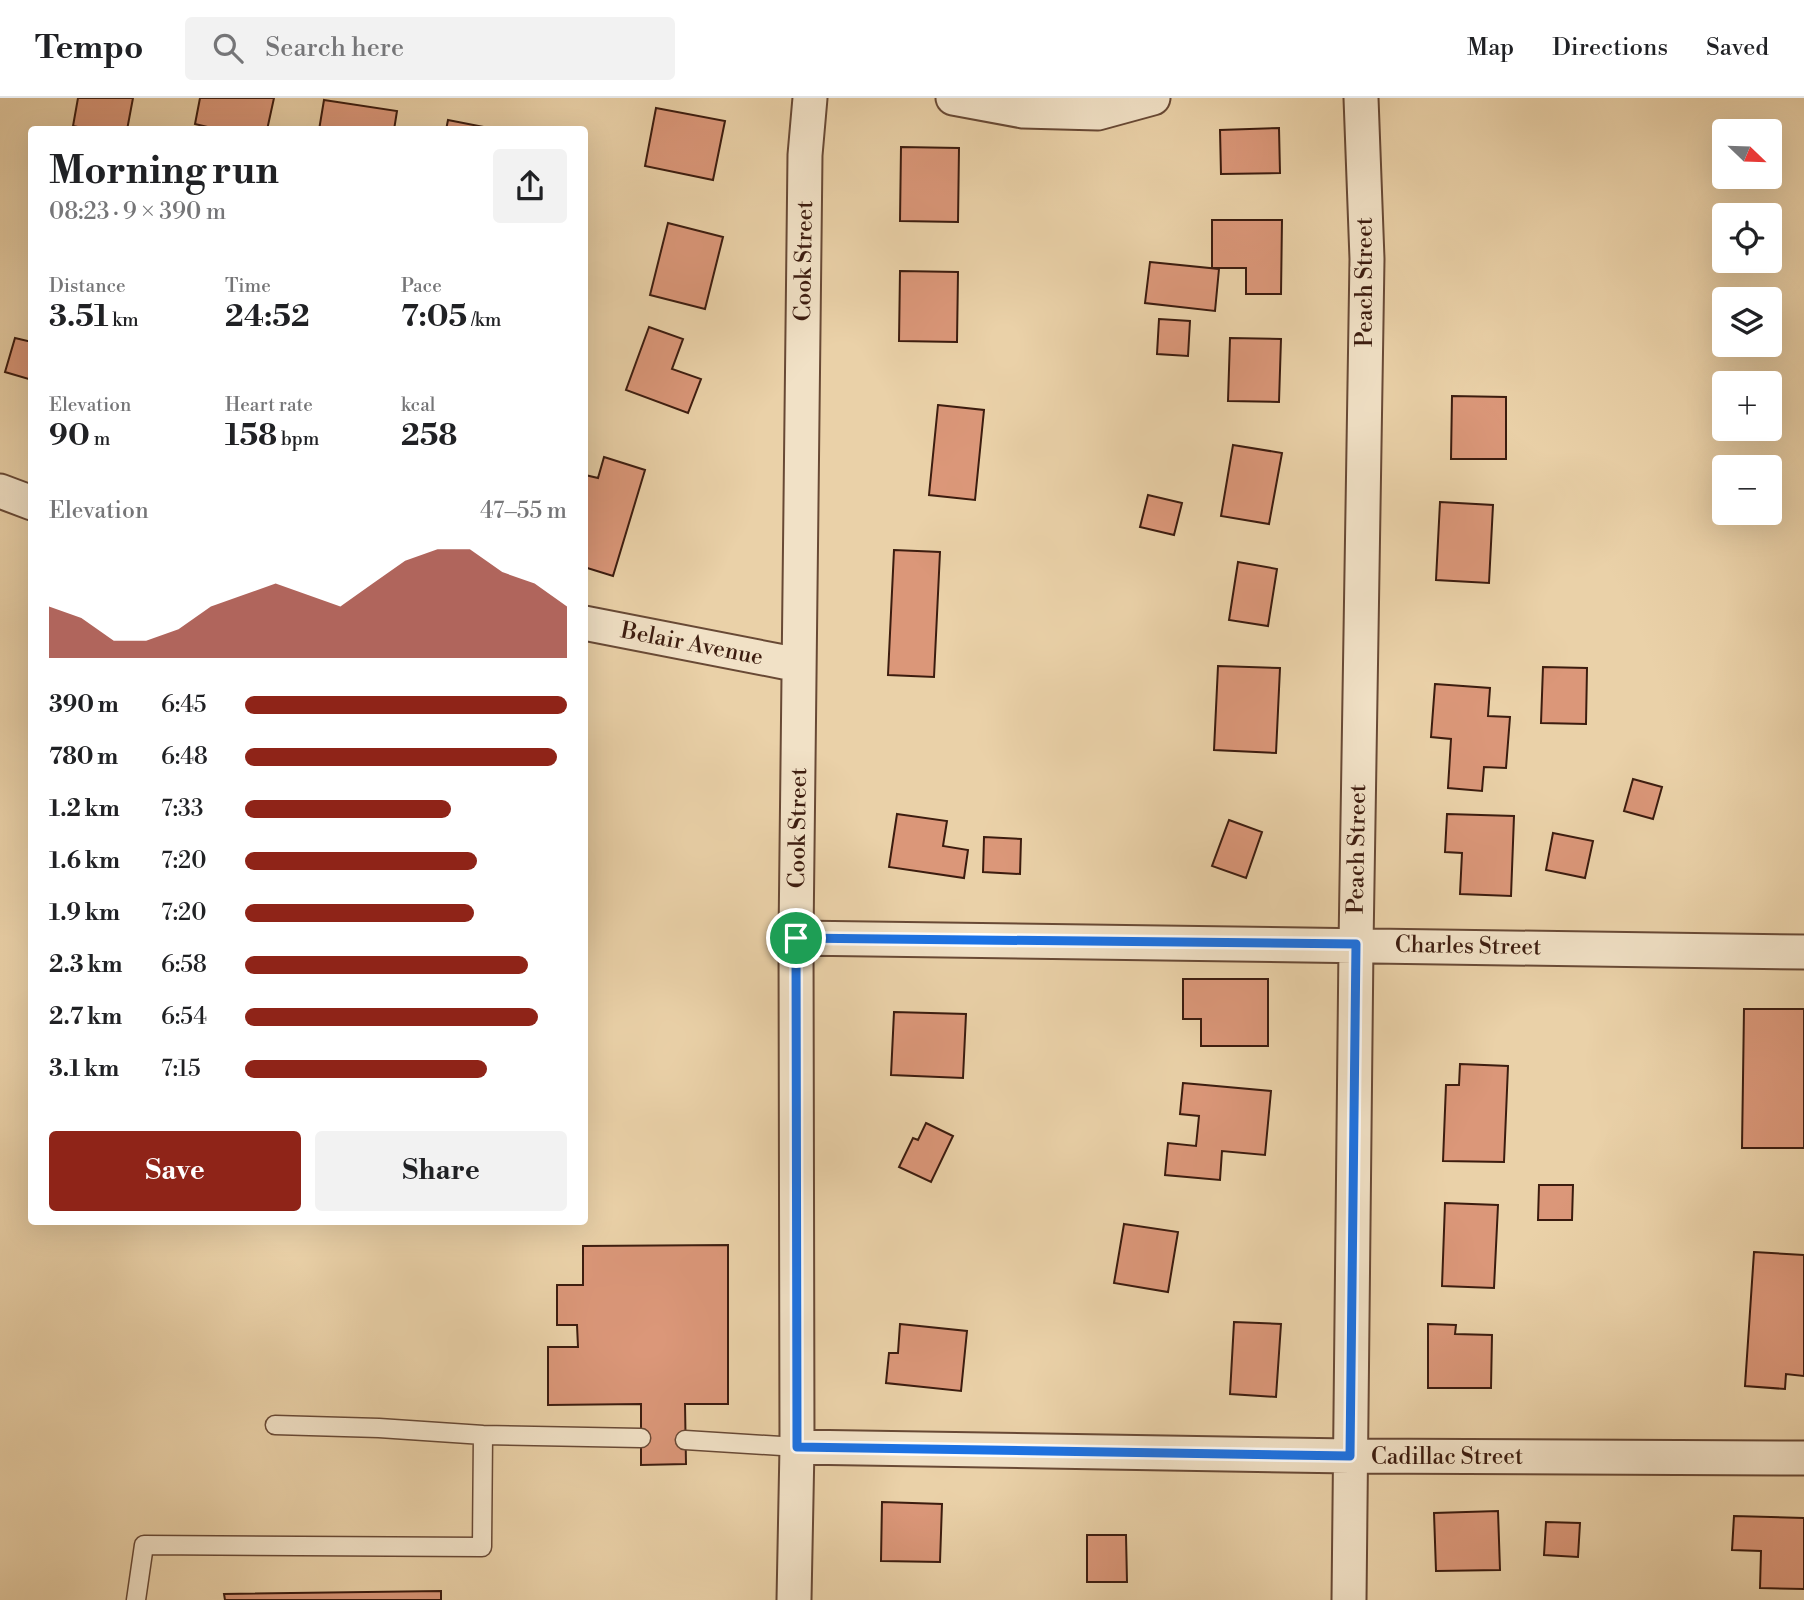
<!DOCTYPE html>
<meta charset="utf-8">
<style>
body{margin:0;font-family:"Libre Bodoni",serif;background:#f2f2f2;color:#202124;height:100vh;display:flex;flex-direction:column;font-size:26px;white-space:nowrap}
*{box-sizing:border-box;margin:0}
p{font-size:23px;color:#757577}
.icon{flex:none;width:38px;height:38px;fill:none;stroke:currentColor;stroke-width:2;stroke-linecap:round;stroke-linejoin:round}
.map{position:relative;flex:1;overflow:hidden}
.sheet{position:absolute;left:28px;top:28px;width:560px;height:1099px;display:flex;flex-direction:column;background:#fff;border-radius:7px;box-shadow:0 7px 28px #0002}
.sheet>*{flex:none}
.needle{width:46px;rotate:113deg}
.buttons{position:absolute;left:1712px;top:21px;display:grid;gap:14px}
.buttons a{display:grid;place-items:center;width:70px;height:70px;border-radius:7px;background:#fff;box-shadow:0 7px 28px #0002;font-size:35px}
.pin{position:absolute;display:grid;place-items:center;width:60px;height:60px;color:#fff;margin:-30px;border:4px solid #fff;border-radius:50%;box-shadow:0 2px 7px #0007}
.round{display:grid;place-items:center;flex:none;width:74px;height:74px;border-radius:7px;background:#f2f2f2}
.overview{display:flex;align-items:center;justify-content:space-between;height:119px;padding:0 21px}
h1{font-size:38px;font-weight:700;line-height:52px}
.metrics{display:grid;grid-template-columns:repeat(3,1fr);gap:10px;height:119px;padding:7px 21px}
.metrics div{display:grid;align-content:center}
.metrics b{font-size:30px;font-weight:700}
.metrics small{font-size:19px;font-weight:400}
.metrics p{font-size:19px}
.chart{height:196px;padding:14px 21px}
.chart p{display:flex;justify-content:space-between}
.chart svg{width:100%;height:126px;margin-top:7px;fill:#8f2418;opacity:.7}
.button{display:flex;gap:14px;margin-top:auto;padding:14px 21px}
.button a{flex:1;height:80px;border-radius:7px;background:#8f2418;color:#fff;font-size:28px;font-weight:700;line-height:80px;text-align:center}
.button a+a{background:#f2f2f2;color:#202124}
ul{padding:0 21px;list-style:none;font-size:23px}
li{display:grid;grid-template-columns:112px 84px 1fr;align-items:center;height:52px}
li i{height:18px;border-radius:9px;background:#8f2418}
header{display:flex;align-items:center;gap:42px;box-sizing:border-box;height:98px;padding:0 35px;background:#fff;border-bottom:2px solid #e0e0e0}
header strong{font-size:33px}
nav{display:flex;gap:38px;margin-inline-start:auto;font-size:24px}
.search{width:490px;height:63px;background:#f2f2f2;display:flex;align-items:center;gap:18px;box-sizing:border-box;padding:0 24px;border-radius:7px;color:#757577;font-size:26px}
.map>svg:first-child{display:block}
.building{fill:#db9779;stroke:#3c1c0f;stroke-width:2}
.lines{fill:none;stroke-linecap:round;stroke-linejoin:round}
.service-casing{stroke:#684935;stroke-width:21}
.minor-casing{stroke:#684935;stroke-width:37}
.service{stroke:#f1e1c6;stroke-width:18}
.minor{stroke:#f1e1c6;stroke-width:33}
.route-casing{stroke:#fff;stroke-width:14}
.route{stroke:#1a73e8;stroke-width:9}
.labels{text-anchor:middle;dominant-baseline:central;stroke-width:7;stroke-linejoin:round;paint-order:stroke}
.street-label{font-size:23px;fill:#3c1c0f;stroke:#f1e1c6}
</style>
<header>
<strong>Tempo</strong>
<div class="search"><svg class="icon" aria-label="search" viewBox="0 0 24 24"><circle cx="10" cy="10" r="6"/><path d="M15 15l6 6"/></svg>Search here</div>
<nav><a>Map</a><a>Directions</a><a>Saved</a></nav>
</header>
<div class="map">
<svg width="1804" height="1502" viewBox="0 0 1804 1502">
<rect width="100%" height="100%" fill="#ead1a8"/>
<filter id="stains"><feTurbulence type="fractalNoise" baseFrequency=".00286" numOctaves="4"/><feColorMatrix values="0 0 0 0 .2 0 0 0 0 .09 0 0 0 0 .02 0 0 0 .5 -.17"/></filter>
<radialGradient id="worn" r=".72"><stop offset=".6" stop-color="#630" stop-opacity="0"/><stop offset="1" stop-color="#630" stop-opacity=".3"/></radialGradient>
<path class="building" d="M78 0H133L127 32H92L73 28Z
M200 0H274L267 32H220L195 26Z
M324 2 397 13 394 32H319Z
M656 10 725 23 713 82 645 68Z
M448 22 499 32H446Z
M1279 30 1280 75 1221 76 1220 32Z
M901 49 959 50 958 124 900 123Z
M1212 122H1282L1281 196H1246V170H1212Z
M668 125 723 139 705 211 650 197Z
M1150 164 1219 171 1215 213 1145 205Z
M900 173 958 174 957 244 899 243Z
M1159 221 1190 223 1188 258 1157 256Z
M649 229 683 241 672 271 701 281 688 315 626 292Z
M15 240 32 244V282L5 274Z
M1230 240 1281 241 1279 304 1228 303Z
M1452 298 1506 299V361H1451Z
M938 307 984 312 975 402 929 397Z
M1233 347 1282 355 1269 426 1221 418Z
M604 359 645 372 613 478 584 469V379L585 377 598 380Z
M1148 397 1182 405 1174 437 1140 429Z
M1440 404 1493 407 1489 485 1436 482Z
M894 452 940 454 934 579 888 577Z
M1238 464 1277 471 1268 528 1229 522Z
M1218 568 1280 570 1276 655 1214 652Z
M1543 569 1587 570 1586 626 1541 625Z
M1435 586 1490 590 1488 618 1510 619 1506 670 1484 669 1482 693 1448 690 1451 641 1431 639Z
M1633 681 1662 689 1653 721 1624 713Z
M897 716 947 723 943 748 968 752 964 780 889 769Z
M1447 716 1514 718 1511 798 1460 796 1462 755 1445 754Z
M1229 722 1262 734 1246 780 1212 768Z
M1553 735 1593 743 1585 780 1546 772Z
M984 739 1021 741 1020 776 983 774Z
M1183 881H1268V948H1201V921H1183Z
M1744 911H1804V1050H1742Z
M894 914 966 916 963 980 891 977Z
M1460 966 1508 968 1504 1064 1443 1063 1446 987H1459Z
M1183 985 1271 993 1265 1057 1222 1053 1220 1082 1165 1077 1168 1045 1196 1048 1199 1018 1180 1016Z
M926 1025 953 1038 931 1084 899 1069 913 1040 918 1042Z
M1539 1087H1573L1572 1122H1538Z
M1445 1105 1498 1107 1494 1190 1442 1188Z
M1124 1126 1178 1134 1168 1194 1114 1185Z
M728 1147V1306H685L686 1366 641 1367V1306L548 1307V1249H578L577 1227H557V1187H583V1148Z
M1754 1154 1804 1157V1278L1786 1276 1785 1291 1745 1288Z
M1234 1224 1281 1226 1276 1299 1230 1296Z
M900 1226 967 1233 961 1293 886 1285 889 1255H898Z
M1428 1226 1456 1227 1455 1236 1492 1237 1491 1290H1428Z
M882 1404 942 1406 940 1464 881 1463Z
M1498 1413 1500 1472 1436 1473 1434 1415Z
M1734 1418 1804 1420V1491L1760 1490 1761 1453 1732 1452Z
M1546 1424 1580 1425 1578 1459 1544 1457Z
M1087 1437H1126L1127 1484H1087Z
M441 1493V1502H225L224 1496Z"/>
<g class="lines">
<defs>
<path id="service" d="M275 1327 379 1330 483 1337 641 1340
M685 1342 797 1349
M136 1502 144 1447 482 1449 483 1337"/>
<path id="minor" d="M953 0 1023 13 1098 15 1153 0
M0 393 32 405
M584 525 799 567
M796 840 1804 854
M797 1349 1350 1358 1804 1360
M794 1502 797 1349 796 840 805 57 810 0
M1349 1502 1356 847 1367 161 1361 0"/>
</defs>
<use href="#service" class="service-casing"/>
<use href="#minor" class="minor-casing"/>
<use href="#service" class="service"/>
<use href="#minor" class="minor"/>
</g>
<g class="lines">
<defs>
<path id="route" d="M796 840 1356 846 1350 1358 797 1349Z"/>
</defs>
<use href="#route" class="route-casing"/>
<use href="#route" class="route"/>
</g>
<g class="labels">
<g class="street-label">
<text transform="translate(804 163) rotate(-89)">Cook Street</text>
<text transform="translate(1365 184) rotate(-90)">Peach Street</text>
<text transform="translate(692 546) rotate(11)">Belair Avenue</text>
<text transform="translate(798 730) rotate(-89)">Cook Street</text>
<text transform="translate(1357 751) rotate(-89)">Peach Street</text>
<text transform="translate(1468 848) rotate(1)">Charles Street</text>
<text x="1447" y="1359">Cadillac Street</text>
</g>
</g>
<rect width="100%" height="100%" filter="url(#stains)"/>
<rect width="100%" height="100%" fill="url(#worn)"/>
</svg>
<div class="buttons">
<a><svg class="needle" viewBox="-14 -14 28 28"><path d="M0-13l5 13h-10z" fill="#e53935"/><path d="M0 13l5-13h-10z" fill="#757577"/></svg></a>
<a><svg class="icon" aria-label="locate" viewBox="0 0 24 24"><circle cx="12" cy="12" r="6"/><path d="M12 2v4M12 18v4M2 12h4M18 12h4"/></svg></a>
<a><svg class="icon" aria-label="layers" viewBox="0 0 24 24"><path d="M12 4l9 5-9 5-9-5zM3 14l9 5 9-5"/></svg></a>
<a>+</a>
<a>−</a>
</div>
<div class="pin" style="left:796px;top:840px;background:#1e9e55"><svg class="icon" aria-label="arrive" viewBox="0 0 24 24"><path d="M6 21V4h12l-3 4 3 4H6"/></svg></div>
<section class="sheet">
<div class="overview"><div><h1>Morning run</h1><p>08:23 · 9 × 390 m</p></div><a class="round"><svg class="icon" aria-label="share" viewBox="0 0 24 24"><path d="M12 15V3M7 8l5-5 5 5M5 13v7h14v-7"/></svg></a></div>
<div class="metrics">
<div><p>Distance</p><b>3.51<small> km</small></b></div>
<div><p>Time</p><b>24:52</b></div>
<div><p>Pace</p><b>7:05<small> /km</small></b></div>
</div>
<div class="metrics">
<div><p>Elevation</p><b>90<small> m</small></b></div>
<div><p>Heart rate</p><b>158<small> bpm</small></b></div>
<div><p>kcal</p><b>258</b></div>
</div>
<div class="chart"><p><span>Elevation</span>47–55 m</p>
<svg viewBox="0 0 160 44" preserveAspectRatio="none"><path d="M0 44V26L10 30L20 38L30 38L40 34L50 26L60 22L70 18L80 22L90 26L100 18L110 10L120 6L130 6L140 14L150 18L160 26V44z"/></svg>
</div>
<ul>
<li><b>390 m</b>6:45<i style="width:100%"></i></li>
<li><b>780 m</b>6:48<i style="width:97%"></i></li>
<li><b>1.2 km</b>7:33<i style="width:64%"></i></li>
<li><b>1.6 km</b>7:20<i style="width:72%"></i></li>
<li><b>1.9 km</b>7:20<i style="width:71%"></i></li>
<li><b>2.3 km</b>6:58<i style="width:88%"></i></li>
<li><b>2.7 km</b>6:54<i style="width:91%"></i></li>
<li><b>3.1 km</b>7:15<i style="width:75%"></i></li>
</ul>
<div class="button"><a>Save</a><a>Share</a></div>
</section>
</div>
